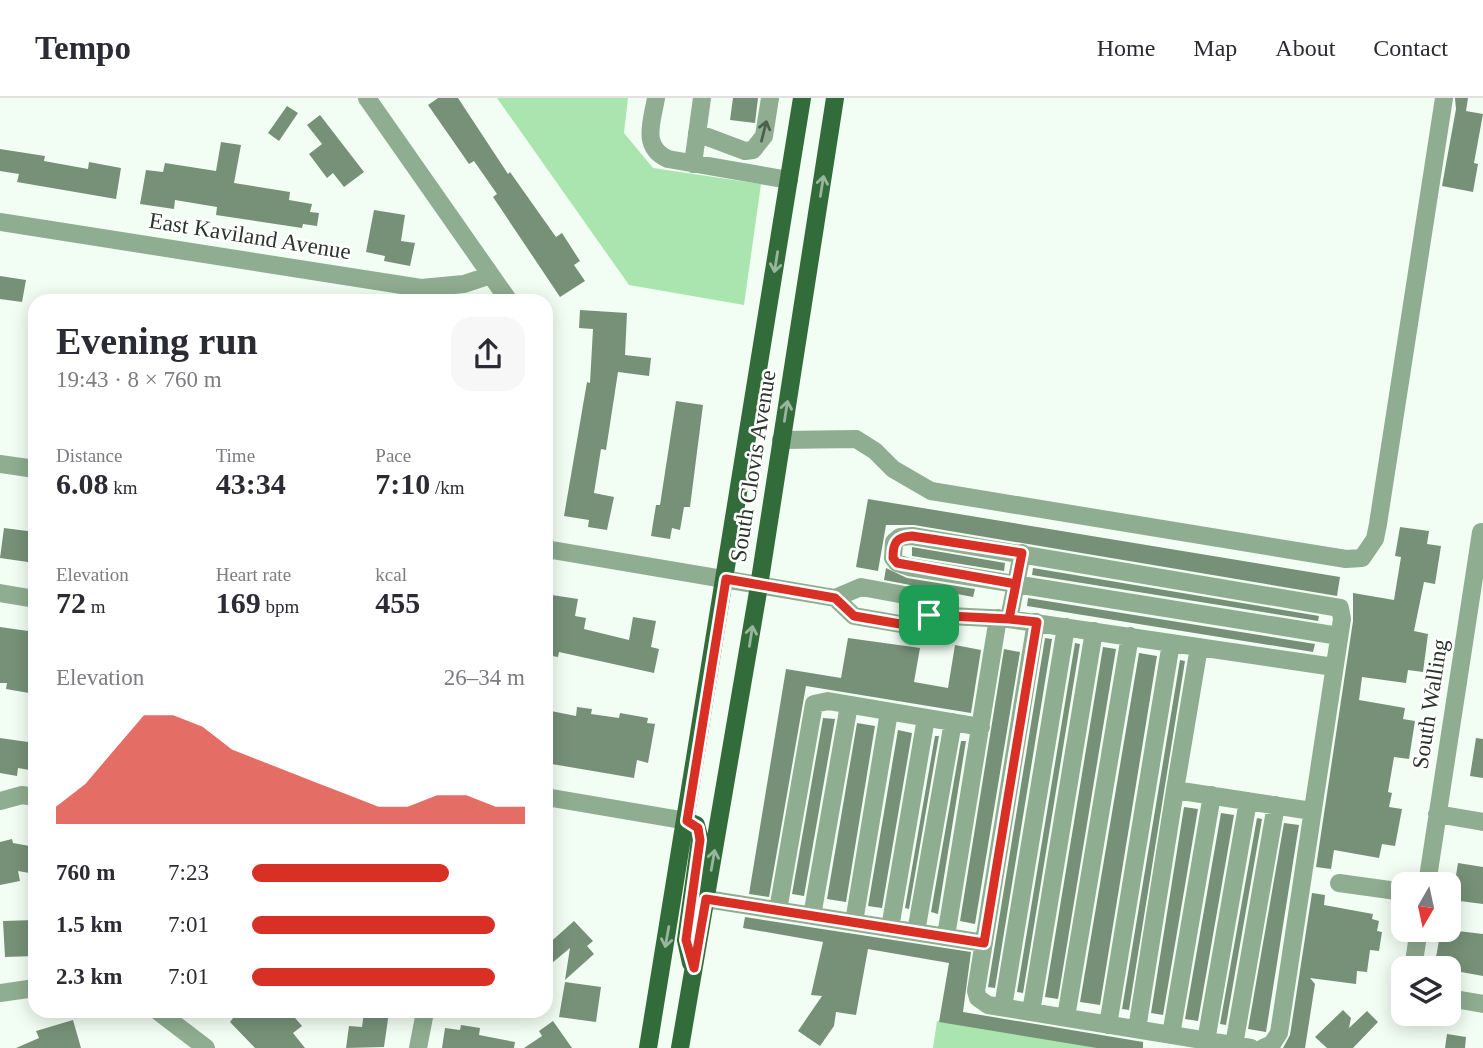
<!DOCTYPE html>
<meta charset="utf-8">
<style>
body{margin:0;font-family:"Times New Roman",serif;background:#f7f7f7;color:#2b2b33;height:100vh;display:flex;flex-direction:column;font-size:26px;white-space:nowrap}
*{box-sizing:border-box;margin:0}
p{font-size:23px;color:#7c7c81}
.icon{flex:none;width:38px;height:38px;fill:none;stroke:currentColor;stroke-width:2;stroke-linecap:round;stroke-linejoin:round}
.map{position:relative;flex:1;overflow:hidden}
.details{position:absolute;left:28px;top:196px;width:525px;height:724px;display:flex;flex-direction:column;background:#fff;border-radius:21px;box-shadow:0 4px 18px #0003}
.details>*{flex:none}
.needle{width:46px;rotate:189deg}
.buttons{position:absolute;left:1391px;top:774px;display:grid;gap:14px}
.buttons a{display:grid;place-items:center;width:70px;height:70px;border-radius:14px;background:#fff;box-shadow:0 4px 18px #0003;font-size:35px}
.pin{position:absolute;display:grid;place-items:center;width:60px;height:60px;color:#fff;margin:-30px;border-radius:14px;box-shadow:0 4px 10px #0006}
.round{display:grid;place-items:center;flex:none;width:74px;height:74px;border-radius:21px;background:#f7f7f7}
.summary{display:flex;align-items:center;justify-content:space-between;height:119px;padding:0 28px}
h1{font-size:38px;font-weight:700;line-height:52px}
.figures{display:grid;grid-template-columns:repeat(3,1fr);gap:10px;height:119px;padding:7px 28px}
.figures div{display:grid;align-content:center}
.figures b{font-size:30px;font-weight:700}
.figures small{font-size:19px;font-weight:400}
.figures p{font-size:19px}
.chart{height:196px;padding:14px 28px}
.chart p{display:flex;justify-content:space-between}
.chart svg{width:100%;height:126px;margin-top:7px;fill:#d93025;opacity:.7}
ul{padding:0 28px;list-style:none;font-size:23px}
li{display:grid;grid-template-columns:112px 84px 1fr;align-items:center;height:52px}
li i{height:18px;border-radius:9px;background:#d93025}
header{display:flex;align-items:center;gap:42px;box-sizing:border-box;height:98px;padding:0 35px;background:#fff;border-bottom:2px solid #e1e1e2}
header strong{font-size:33px}
nav{display:flex;gap:38px;margin-inline-start:auto;font-size:24px}
.map>svg:first-child{display:block}
.green{fill:#aae5af}
.building{fill:#769178}
.lines{fill:none;stroke-linecap:round;stroke-linejoin:round}
.minor{stroke:#8fad91;stroke-width:18}
.major{stroke:#336c3b;stroke-width:18}
.oneway{stroke:#4d5f4f}
.oneway2{stroke:#99b69d}
.route-casing{stroke:#fff;stroke-width:14}
.route{stroke:#d93025;stroke-width:9}
.labels{text-anchor:middle;dominant-baseline:central;stroke-width:5;stroke-linejoin:round;paint-order:stroke}
.street-label{font-size:23px;fill:#2a352b;stroke:#fff}
</style>
<header>
<strong>Tempo</strong>
<nav><a>Home</a><a>Map</a><a>About</a><a>Contact</a></nav>
</header>
<div class="map">
<svg width="1483" height="950" viewBox="0 0 1483 950">
<rect width="100%" height="100%" fill="#f2fef3"/>
<path class="green" d="M497 0H628L624 35 653 70 761 86 744 207 629 187Z
M937 923 1102 950H933Z"/>
<path class="building" d="M438 0H458L508 76 510 74 556 139 562 135 580 163 574 167 585 183 560 199 493 99 497 96 474 63 469 66 428 7Z
M733 0H758L755 25 730 22Z
M1455 0H1468L1466 13 1483 16 1474 65 1478 66 1473 94 1442 88 1456 11Z
M287 8 298 15 279 43 268 35Z
M320 17 364 74 344 89 333 75 327 80 309 56 322 46 307 27Z
M221 44 241 47 234 85 290 94 289 102 312 106 310 114 319 115 317 128 303 126 302 130 216 117 217 109 175 102 174 111 140 106 146 72 163 74 165 65 216 73Z
M0 51 45 58 44 63 88 71 89 64 121 70 116 101 17 84 19 76 0 73Z
M374 112 405 117 401 143 415 145 410 168 384 163 385 158 366 154Z
M0 178 26 182 22 204 0 201Z
M580 212 627 215 625 257 651 260 649 278 618 274 606 352 601 351 594 395 614 399 607 432 588 429 589 422 564 418 587 284 590 285 593 231 579 230Z
M676 303 703 307 690 409H684L680 432 672 430 670 441 651 438 656 407H660Z
M868 401 1340 479 1337 498 914 427H886L878 473 856 469Z
M1400 429 1429 433 1427 446 1441 448 1435 486 1424 484 1414 533 1428 536 1423 574 1408 572 1406 585 1362 579 1359 602 1405 610 1403 621 1415 623 1409 661 1394 659 1388 694 1392 695 1389 709 1402 711 1395 748 1382 746 1379 760 1334 752 1331 771 1316 769 1353 523V495L1394 502 1401 459 1395 458Z
M4 430 35 434V465L0 460Z
M912 449 1005 465 1004 473 912 458Z
M886 470 907 480 975 491 973 499 884 482Z
M1033 470 1319 518 1318 523 1032 477Z
M552 497 578 501 575 518 586 520 584 531 629 542 633 519 656 523 651 549 659 551 654 575 559 554 558 559 546 557Z
M1028 500 1315 546 1313 554 1027 508Z
M0 529 35 534V596L6 591 7 585H0Z
M848 540 920 550 914 584 948 590 955 547 981 552 971 615 806 588 769 799 749 796 786 571 841 580Z
M1045 540 1052 541 995 890 988 889Z
M1075 545 1080 546 1023 895 1017 894Z
M1103 549 1116 551 1058 901 1045 899Z
M1004 551 1020 554 975 826 960 823Z
M1139 555 1157 558 1100 907 1080 904Z
M1180 562 1185 563 1129 912 1122 911Z
M577 609 592 611 591 616 619 620 620 615 648 620 647 625 655 626 648 665 637 662 634 680 546 665V612L576 618Z
M823 620 835 621 804 798 792 796Z
M857 625 875 628 846 804 827 801Z
M898 632 912 635 882 810 868 808Z
M935 638H939L909 811 905 810Z
M0 640 35 645V673L18 670 17 678 0 675Z
M1476 640 1483 641V680L1470 678Z
M961 643H966L938 816 931 814Z
M1184 709 1198 711 1163 917 1151 915Z
M1221 715 1234 717 1198 923 1185 921Z
M1257 720 1262 721 1226 927 1220 926Z
M1284 725 1299 727 1266 934 1248 931Z
M12 741 13 745 35 749V776L18 773 20 783 0 787V744Z
M1458 765 1483 769V806L1452 802Z
M1312 795 1325 797 1324 807 1373 816 1372 821 1379 823 1377 833 1382 834 1379 853 1370 852 1367 874 1357 873 1356 886 1310 880 1315 886 1305 950H1283L1290 937Z
M745 819 971 854 963 914 1143 944V950H1097L939 924 949 865 868 851 856 917 836 914 834 928 820 948 798 933 822 898 811 897 823 844 743 830Z
M35 822V858L5 859 3 823Z
M574 823 593 843 587 848 594 856 565 882 570 850 552 865 546 858V848Z
M1441 831 1483 836V878L1450 872 1451 868 1435 865Z
M565 884 601 889 596 924 559 919Z
M1343 912 1351 920 1349 930 1367 913 1378 924 1353 950H1327L1315 939Z
M238 914H290L302 928 293 935 305 950H255L230 924Z
M364 914H389L384 949 346 950 349 928 362 929Z
M73 922 81 950H16L39 940 36 933Z
M553 923 572 950H524L542 938 539 933Z
M461 927 480 930 479 937 515 944 514 950H442L445 930 460 932Z
M1447 936 1466 939 1465 950H1445Z"/>
<g class="lines">
<path class="minor" d="M367 0 509 203
M656 0C652 24 641 49 668 61L789 82
M697 35 745 53 753 52 764 38 770 0
M693 66 702 0
M0 124 421 190 464 186 491 177
M781 342 856 341 875 353 893 371 931 393 1346 461 1362 460 1375 441 1378 426 1444 0
M0 366 35 371
M546 451 835 500 861 489 910 498 929 517
M0 495 35 501
M835 500 854 518 906 527 929 517 1009 521 1334 569
M1009 521 1022 455
M1036 524 976 893 978 900 988 907 1251 950
M1175 692 1199 549
M546 699 687 723
M0 703 22 697 35 699
M1437 716 1483 724
M1339 785 1404 794
M1427 786 1481 434
M706 801 984 845
M778 812 814 606 828 603 981 629
M812 818 849 607
M854 824 889 614
M890 830 926 620
M916 834 953 624
M946 838 998 520
M1413 870 1419 831
M0 895 35 890
M1449 900 1483 906
M1003 909 1066 529
M159 914 206 950
M1031 914 1094 533
M1066 919 1130 538
M1108 927 1171 545
M1137 931 1175 692 1312 713
M1171 937 1212 697
M1206 943 1248 703
M1234 947 1276 707
M418 950 425 914
M1263 950 1272 946 1279 935 1342 521 1340 510 912 438 900 439 894 444 893 460 897 465 909 469 1339 538"/>
<path class="major" d="M687 723 696 727 700 742 686 842 691 865
M648 950 802 0
M680 950 759 488 835 0"/>
</g>
<defs><path id="oneway-shaft" d="M-6 0H5M1.5-3L5.5 0L1.5 3" fill="none" stroke-width="1.6" stroke-linecap="round" stroke-linejoin="round" transform="scale(1.75)"/></defs>
<use class="oneway" href="#oneway-shaft" transform="translate(764 33) rotate(-76)"/>
<g class="oneway2">
<use href="#oneway-shaft" transform="translate(822 88) rotate(-81)"/>
<use href="#oneway-shaft" transform="translate(776 164) rotate(99)"/>
<use href="#oneway-shaft" transform="translate(786 313) rotate(-81)"/>
<use href="#oneway-shaft" transform="translate(751 538) rotate(-81)"/>
<use href="#oneway-shaft" transform="translate(713 762) rotate(-80)"/>
<use href="#oneway-shaft" transform="translate(667 839) rotate(100)"/>
</g>
<g class="lines">
<defs>
<path id="route" d="M929 517 1009 521 1016 486 897 465 893 460C893 445 896 439 912 438L1022 455 1009 521 1037 524 984 845 706 801 694 870 686 842 700 742 698 730 687 723 726 481 835 500 854 518 906 527 929 517"/>
</defs>
<use href="#route" class="route-casing"/>
<use href="#route" class="route"/>
</g>
<g class="labels">
<g class="street-label">
<text transform="translate(250 138) rotate(9)">East Kaviland Avenue</text>
<text transform="translate(753 368) rotate(-81)">South Clovis Avenue</text>
<text transform="translate(1430 606) rotate(-81)">South Walling</text>
</g>
</g>
</svg>
<div class="buttons">
<a><svg class="needle" viewBox="-14 -14 28 28"><path d="M0-13l5 13h-10z" fill="#e53935"/><path d="M0 13l5-13h-10z" fill="#7c7c81"/></svg></a>
<a><svg class="icon" aria-label="layers" viewBox="0 0 24 24"><path d="M12 4l9 5-9 5-9-5zM3 14l9 5 9-5"/></svg></a>
</div>
<div class="pin" style="left:929px;top:517px;background:#1e9e55"><svg class="icon" aria-label="arrive" viewBox="0 0 24 24"><path d="M6 21V4h12l-3 4 3 4H6"/></svg></div>
<section class="details">
<div class="summary"><div><h1>Evening run</h1><p>19:43 · 8 × 760 m</p></div><a class="round"><svg class="icon" aria-label="share" viewBox="0 0 24 24"><path d="M12 15V3M7 8l5-5 5 5M5 13v7h14v-7"/></svg></a></div>
<div class="figures">
<div><p>Distance</p><b>6.08<small> km</small></b></div>
<div><p>Time</p><b>43:34</b></div>
<div><p>Pace</p><b>7:10<small> /km</small></b></div>
</div>
<div class="figures">
<div><p>Elevation</p><b>72<small> m</small></b></div>
<div><p>Heart rate</p><b>169<small> bpm</small></b></div>
<div><p>kcal</p><b>455</b></div>
</div>
<div class="chart"><p><span>Elevation</span>26–34 m</p>
<svg viewBox="0 0 160 44" preserveAspectRatio="none"><path d="M0 44V38L10 30L20 18L30 6L40 6L50 10L60 18L70 22L80 26L90 30L100 34L110 38L120 38L130 34L140 34L150 38L160 38V44z"/></svg>
</div>
<ul>
<li><b>760 m</b>7:23<i style="width:72%"></i></li>
<li><b>1.5 km</b>7:01<i style="width:89%"></i></li>
<li><b>2.3 km</b>7:01<i style="width:89%"></i></li>
</ul>
</section>
</div>
